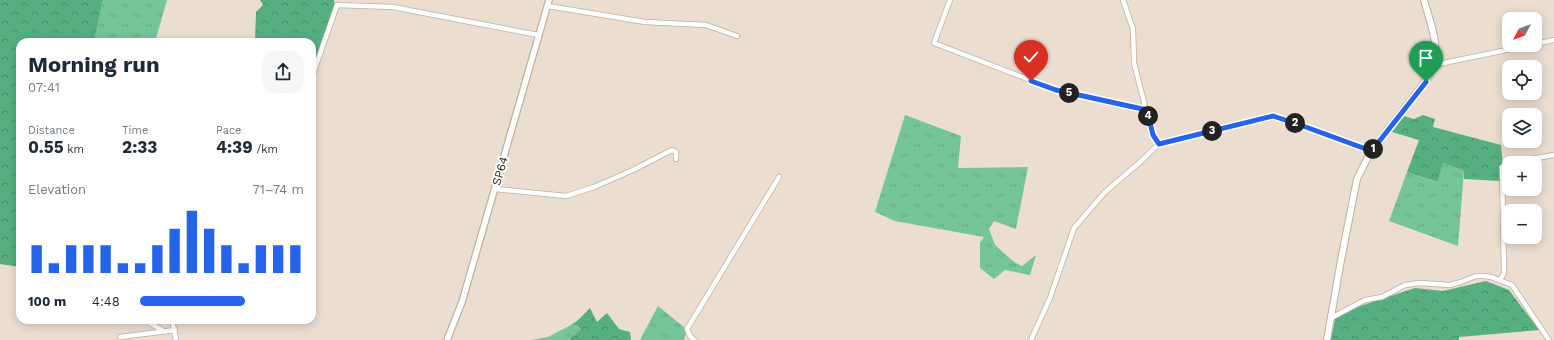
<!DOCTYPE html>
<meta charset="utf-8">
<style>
body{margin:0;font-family:"Work Sans",sans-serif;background:#f6f6f7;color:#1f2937;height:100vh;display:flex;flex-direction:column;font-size:15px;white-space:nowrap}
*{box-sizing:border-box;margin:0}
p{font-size:13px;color:#747a83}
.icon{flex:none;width:22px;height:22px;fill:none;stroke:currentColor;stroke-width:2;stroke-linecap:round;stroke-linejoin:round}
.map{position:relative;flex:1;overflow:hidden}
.sheet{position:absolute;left:16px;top:38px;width:300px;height:286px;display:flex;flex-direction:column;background:#fff;border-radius:12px;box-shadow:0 2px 10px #0003}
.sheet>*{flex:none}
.needle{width:26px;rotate:229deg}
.buttons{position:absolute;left:1502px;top:12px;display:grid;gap:8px}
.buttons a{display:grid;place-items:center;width:40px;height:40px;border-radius:8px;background:#fff;box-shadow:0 2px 10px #0003;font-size:20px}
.pin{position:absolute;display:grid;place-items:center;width:34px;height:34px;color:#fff;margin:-41px -17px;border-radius:50% 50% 50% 0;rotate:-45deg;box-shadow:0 0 4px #0007}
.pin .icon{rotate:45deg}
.km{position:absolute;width:20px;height:20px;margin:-10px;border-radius:50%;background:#222;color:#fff;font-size:11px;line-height:20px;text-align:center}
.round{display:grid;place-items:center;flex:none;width:42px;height:42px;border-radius:12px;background:#f6f6f7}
.overview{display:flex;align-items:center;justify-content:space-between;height:68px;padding:0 12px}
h1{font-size:22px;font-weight:700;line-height:30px}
.stats{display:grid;grid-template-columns:repeat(3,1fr);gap:6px;height:68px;padding:4px 12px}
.stats div{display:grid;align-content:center}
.stats b{font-size:17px;font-weight:700}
.stats small{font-size:11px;font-weight:400}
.stats p{font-size:11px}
.chart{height:112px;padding:8px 12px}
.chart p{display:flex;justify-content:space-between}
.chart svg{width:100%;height:72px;margin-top:4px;stroke:#2563eb;stroke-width:6}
ul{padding:0 12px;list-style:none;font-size:13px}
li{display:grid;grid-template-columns:64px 48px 1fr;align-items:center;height:30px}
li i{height:10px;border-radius:5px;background:#2563eb}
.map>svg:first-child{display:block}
.grass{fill:url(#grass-tufts)}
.forest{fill:url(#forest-crowns)}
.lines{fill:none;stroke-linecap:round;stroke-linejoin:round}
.minor-casing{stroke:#bdb0a4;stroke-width:6}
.tertiary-casing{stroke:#bdb0a4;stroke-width:8}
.secondary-casing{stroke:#bdb0a4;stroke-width:8}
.minor{stroke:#fff;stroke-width:4.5}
.tertiary{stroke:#fff;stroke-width:5.5}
.secondary{stroke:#fff;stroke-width:6}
.route-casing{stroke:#fff;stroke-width:8}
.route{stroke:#2563eb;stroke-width:5}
.labels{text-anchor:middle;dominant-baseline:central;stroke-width:4;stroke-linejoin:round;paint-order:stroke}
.street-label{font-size:12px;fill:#2d2823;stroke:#fff}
</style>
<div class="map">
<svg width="1554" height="340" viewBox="0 0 1554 340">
<defs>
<pattern id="grass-tufts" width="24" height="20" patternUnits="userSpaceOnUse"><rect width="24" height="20" fill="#76c499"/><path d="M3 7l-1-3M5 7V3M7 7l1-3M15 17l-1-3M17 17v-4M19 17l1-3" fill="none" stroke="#66a884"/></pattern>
<pattern id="forest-crowns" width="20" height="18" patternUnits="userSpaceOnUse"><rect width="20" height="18" fill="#56af81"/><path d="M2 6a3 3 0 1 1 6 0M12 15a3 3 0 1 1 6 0" fill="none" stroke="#488e69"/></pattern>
</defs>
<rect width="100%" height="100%" fill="#ebddd0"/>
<path class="grass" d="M103 0H167L155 42H94Z
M905 115 961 136 958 168 1028 167 1016 229 994 221 989 229 995 245 1014 262 1022 266 1036 255 1030 275 1005 270 994 279 980 268V243L984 237 895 221 875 212Z
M1443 163 1464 171 1458 246 1389 221 1407 172 1436 182Z
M658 306 685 328 686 333 684 340H640Z
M571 325H576L581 329 569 340H531L548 337Z"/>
<path class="forest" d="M0 0H103L94 42H20V267L0 264Z
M260 0H334L335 6 315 62H312V42H255L256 12 263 5Z
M1423 115 1435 119 1433 127 1501 145 1503 165 1500 181 1464 179V171L1443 163 1437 182 1407 172 1419 140 1392 132 1404 116 1414 119Z
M1486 281 1509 290 1539 330 1459 337V340H1331L1335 319 1354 308 1415 288 1443 291Z
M590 308 597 322 607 313 619 329 630 332 631 340H569L581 329 576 325H571L577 321Z"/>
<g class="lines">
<defs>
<path id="minor" d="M950 0 934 43 1056 90 1147 110
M1123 0 1133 29 1134 63 1151 129 1159 144
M548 6 645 22 706 25 737 36
M1535 44 1554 40
M1434 65 1531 45
M312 77 337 5 393 7 538 35
M495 189 566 196 594 187 633 170 672 150 676 152V159
M1500 280 1504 273 1502 167 1509 163 1554 155
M1331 318 1365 300 1382 297 1405 285 1420 283 1449 285 1461 282 1476 276H1483L1491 277 1512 285 1549 340
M145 320 165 332
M172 320 176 340
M120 337 175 330
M694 340 690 336 687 329 779 177
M1031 340 1050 298 1074 228 1105 192 1139 163 1159 144 1273 117 1303 126 1366 149 1370 153"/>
<path id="tertiary" d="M447 340 462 302 549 0"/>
<path id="secondary" d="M1327 340 1341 260 1357 179 1370 153 1425 82C1445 53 1432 30 1424 0"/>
</defs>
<use href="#minor" class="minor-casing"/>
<use href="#tertiary" class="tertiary-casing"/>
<use href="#secondary" class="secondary-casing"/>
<use href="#minor" class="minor"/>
<use href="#tertiary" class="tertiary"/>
<use href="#secondary" class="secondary"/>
</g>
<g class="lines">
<defs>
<path id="route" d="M1031 81 1056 90 1147 110 1153 135 1159 144 1273 116 1303 126 1366 149 1370 153 1426 82"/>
</defs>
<use href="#route" class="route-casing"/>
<use href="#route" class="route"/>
</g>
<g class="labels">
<g class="street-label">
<text transform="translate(500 171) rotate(-74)">SP64</text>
</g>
</g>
</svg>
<div class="buttons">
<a><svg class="needle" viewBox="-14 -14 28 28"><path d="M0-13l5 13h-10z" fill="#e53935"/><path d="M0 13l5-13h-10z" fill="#747a83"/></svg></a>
<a><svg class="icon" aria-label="locate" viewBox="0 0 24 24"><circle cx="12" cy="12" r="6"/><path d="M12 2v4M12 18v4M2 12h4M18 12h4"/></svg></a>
<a><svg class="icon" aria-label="layers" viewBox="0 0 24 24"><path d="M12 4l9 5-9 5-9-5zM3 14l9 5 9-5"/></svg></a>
<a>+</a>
<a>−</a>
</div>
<div class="pin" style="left:1426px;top:82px;background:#1e9e55"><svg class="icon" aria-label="arrive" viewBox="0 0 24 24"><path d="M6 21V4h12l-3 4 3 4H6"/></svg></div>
<div class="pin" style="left:1031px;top:81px;background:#d93025"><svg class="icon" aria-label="check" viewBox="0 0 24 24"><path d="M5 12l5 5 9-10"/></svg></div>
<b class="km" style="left:1373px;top:149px">1</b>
<b class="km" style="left:1295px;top:123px">2</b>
<b class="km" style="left:1212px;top:131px">3</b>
<b class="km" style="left:1148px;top:116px">4</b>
<b class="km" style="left:1069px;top:93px">5</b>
<section class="sheet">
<div class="overview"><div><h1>Morning run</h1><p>07:41</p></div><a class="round"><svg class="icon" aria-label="share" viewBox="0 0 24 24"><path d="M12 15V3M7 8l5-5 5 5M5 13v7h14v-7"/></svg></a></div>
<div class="stats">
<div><p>Distance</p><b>0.55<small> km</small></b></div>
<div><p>Time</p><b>2:33</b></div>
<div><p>Pace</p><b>4:39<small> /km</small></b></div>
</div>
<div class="chart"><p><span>Elevation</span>71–74 m</p>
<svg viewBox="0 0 160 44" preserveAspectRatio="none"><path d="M5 44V27M15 44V38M25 44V27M35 44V27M45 44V27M55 44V38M65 44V38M75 44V27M85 44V17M95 44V6M105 44V17M115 44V27M125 44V38M135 44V27M145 44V27M155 44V27"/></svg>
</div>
<ul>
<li><b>100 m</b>4:48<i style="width:64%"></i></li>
</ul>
</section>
</div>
